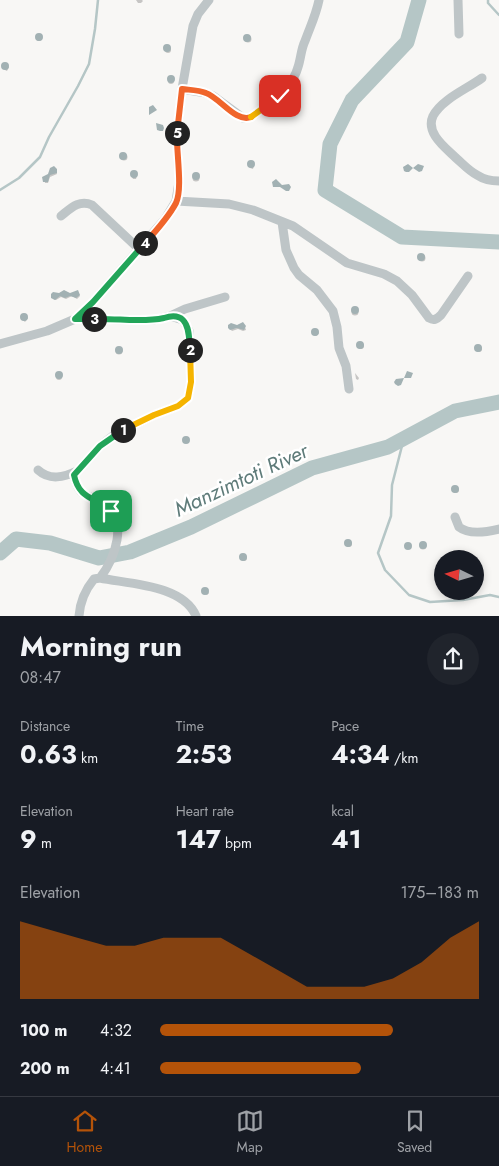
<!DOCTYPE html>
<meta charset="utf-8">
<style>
body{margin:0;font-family:Jost,sans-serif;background:#20242c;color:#f1f3f6;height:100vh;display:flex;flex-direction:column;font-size:19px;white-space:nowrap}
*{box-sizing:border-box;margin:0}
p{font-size:16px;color:#9ea1a6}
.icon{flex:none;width:28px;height:28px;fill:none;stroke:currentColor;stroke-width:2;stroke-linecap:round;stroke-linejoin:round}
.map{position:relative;height:616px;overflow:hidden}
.sheet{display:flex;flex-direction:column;background:#171b24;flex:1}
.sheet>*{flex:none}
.needle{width:32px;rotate:275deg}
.controls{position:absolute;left:434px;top:550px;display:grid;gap:10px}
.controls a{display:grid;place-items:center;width:50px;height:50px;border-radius:50%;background:#171b24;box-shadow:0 2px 8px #0003;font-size:25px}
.pin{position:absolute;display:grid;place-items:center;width:42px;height:42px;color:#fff;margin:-21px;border-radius:10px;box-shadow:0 2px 8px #0006}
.km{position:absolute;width:25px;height:25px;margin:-12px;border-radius:50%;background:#222;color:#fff;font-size:14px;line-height:25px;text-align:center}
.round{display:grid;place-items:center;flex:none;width:52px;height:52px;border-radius:26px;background:#20242c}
.headline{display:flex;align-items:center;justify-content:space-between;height:85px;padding:0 20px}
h1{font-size:28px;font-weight:700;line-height:38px}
.stats{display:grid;grid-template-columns:repeat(3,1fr);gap:8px;height:85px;padding:5px 20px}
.stats div{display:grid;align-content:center}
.stats b{font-size:25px;font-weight:700}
.stats small{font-size:14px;font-weight:400}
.stats p{font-size:14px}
.chart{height:140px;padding:10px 20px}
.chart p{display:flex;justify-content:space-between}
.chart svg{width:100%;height:90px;margin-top:5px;fill:#b45309;opacity:.7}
ul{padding:0 20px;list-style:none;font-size:16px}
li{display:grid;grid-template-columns:80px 60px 1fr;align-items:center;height:38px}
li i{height:12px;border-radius:6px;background:#b45309}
.dock{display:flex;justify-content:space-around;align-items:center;height:70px;border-top:1px solid #363941;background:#171b24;font-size:14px;color:#9ea1a6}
.dock a{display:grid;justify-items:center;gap:2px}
.dock .current{color:#b45309}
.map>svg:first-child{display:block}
.shadow{fill:#0003}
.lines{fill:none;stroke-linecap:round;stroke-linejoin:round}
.stream{stroke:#b5c6c6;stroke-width:2.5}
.river{stroke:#b5c6c6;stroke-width:15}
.building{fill:#a2b1b3}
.minor{stroke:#bec5c7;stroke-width:9}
.split-1-casing{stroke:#fff;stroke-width:10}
.split-2-casing{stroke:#fff;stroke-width:10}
.split-3-casing{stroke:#fff;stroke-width:10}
.split-4-casing{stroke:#fff;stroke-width:10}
.split-5-casing{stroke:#fff;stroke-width:10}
.split-6-casing{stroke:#fff;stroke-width:10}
.split-7-casing{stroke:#fff;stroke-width:10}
.split-1{stroke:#22a559;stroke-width:6}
.split-2{stroke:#f5b400;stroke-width:6}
.split-3{stroke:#22a559;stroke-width:6}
.split-4{stroke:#22a559;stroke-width:6}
.split-5{stroke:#f0652b;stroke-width:6}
.split-6{stroke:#f0652b;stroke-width:6}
.split-7{stroke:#f5b400;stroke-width:6}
.labels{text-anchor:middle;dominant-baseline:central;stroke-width:5;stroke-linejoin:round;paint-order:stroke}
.water-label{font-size:21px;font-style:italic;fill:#5e7b79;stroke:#fff}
</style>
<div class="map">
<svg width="499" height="616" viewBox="0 0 499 616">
<rect width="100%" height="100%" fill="#f8f7f5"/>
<path class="shadow" d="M136 0H142L143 1 141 3H138Z
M36 38a3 3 0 1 1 6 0a3 3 0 1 1-6 0Z
M244.5 39a3.5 3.5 0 1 1 7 0a3.5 3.5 0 1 1-7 0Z
M165 50a3 3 0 1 1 6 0a3 3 0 1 1-6 0Z
M4 64 9 67 7 71 5 70 3 67Z
M168 81a3 3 0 1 1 6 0a3 3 0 1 1-6 0Z
M120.5 157a3.5 3.5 0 1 1 7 0a3.5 3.5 0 1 1-7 0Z
M249 162 254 165 253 169 250 168 248 165Z
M56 170 57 174 50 177 48 183H45L44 177Z
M132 172 137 175 136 179H133L131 175Z
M192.5 178a3.5 3.5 0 1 1 7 0a3.5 3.5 0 1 1-7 0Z
M418.5 258a3.5 3.5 0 1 1 7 0a3.5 3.5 0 1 1-7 0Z
M52 294H79L80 296 77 299 72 296 66 299 61 297 56 300 53 299Z
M351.5 312a3.5 3.5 0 1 1 7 0a3.5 3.5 0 1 1-7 0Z
M24 314 28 318 25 322 22 319Z
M245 327 246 330 243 331 238 329 232 331 230 329Z
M314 329 319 333 316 336 312 332Z
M358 346a3 3 0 1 1 6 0a3 3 0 1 1-6 0Z
M476 349a3 3 0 1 1 6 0a3 3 0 1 1-6 0Z
M115.5 351a3.5 3.5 0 1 1 7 0a3.5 3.5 0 1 1-7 0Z
M355 373 359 378 358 380 356 379Z
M56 377a3 3 0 1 1 6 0a3 3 0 1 1-6 0Z
M183 440a3 3 0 1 1 6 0a3 3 0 1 1-6 0Z
M453 490a3 3 0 1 1 6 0a3 3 0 1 1-6 0Z
M346 544a3 3 0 1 1 6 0a3 3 0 1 1-6 0Z
M419.5 546a3.5 3.5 0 1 1 7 0a3.5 3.5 0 1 1-7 0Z
M405 546a3 3 0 1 1 6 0a3 3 0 1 1-6 0Z
M241 558a3 3 0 1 1 6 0a3 3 0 1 1-6 0Z
M204 588 209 593 207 595 202 591Z"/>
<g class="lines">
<path class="stream" d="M488 0V3L499 15
M0 190 19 178 40 157 49 137 78 86 89 64 95 29 98 0
M404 438 392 485 391 516 378 553 385 570 409 595 430 602 463 600 490 595 499 597"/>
<path class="river" d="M419 0 407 42 352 100 330 144 325 190 402 237 499 242
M0 553 16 539 50 543 99 558 130 552 191 527 312 468 388 447 455 411 499 402"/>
</g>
<path class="building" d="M35 37a4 4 0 1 1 8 0a4 4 0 1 1-8 0Z
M243 38a4 4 0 1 1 8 0a4 4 0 1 1-8 0Z
M163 48a4 4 0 1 1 8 0a4 4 0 1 1-8 0Z
M1 66a4 4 0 1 1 8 0a4 4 0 1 1-8 0Z
M167 79a4 4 0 1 1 8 0a4 4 0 1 1-8 0Z
M153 105 157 110 149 115V107Z
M156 123 163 125 164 128 163 131H160L157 130Z
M119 156a4 4 0 1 1 8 0a4 4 0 1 1-8 0Z
M247 164a4 4 0 1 1 8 0a4 4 0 1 1-8 0Z
M408 164 413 168 409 172H406L404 171 403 167Z
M418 164 424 166 422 171 419 172 413 168Z
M54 166 57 169V173L50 175 48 182H43L42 177 48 174 50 168Z
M130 174a4 4 0 1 1 8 0a4 4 0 1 1-8 0Z
M192 176a4 4 0 1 1 8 0a4 4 0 1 1-8 0Z
M276 179 282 185 289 184 291 187 289 191H286L280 187H273L272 182Z
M417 257a4 4 0 1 1 8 0a4 4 0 1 1-8 0Z
M64 290 70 293 78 290 80 295 76 298 70 296 65 298 60 296 55 300 51 298V294L53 292 59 293Z
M351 310a4 4 0 1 1 8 0a4 4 0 1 1-8 0Z
M20 317a4 4 0 1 1 8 0a4 4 0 1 1-8 0Z
M243 322 246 326 244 330 237 328 230 330 228 328V325L231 323 237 325Z
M311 332a4 4 0 1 1 8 0a4 4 0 1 1-8 0Z
M356 345a4 4 0 1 1 8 0a4 4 0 1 1-8 0Z
M474 348a4 4 0 1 1 8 0a4 4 0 1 1-8 0Z
M115 350a4 4 0 1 1 8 0a4 4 0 1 1-8 0Z
M55 375a4 4 0 1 1 8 0a4 4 0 1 1-8 0Z
M407 371 413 373 411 378H404Z
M404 378 401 385 398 386 395 384 394 382 396 379Z
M182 440a4 4 0 1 1 8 0a4 4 0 1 1-8 0Z
M451 489a4 4 0 1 1 8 0a4 4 0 1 1-8 0Z
M344 543a4 4 0 1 1 8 0a4 4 0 1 1-8 0Z
M419 545a4 4 0 1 1 8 0a4 4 0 1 1-8 0Z
M404 546a4 4 0 1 1 8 0a4 4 0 1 1-8 0Z
M239 557a4 4 0 1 1 8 0a4 4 0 1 1-8 0Z
M201 591a4 4 0 1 1 8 0a4 4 0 1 1-8 0Z"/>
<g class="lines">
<path class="minor" d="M458 0 459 34
M482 78C467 89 442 99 433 116 425 133 446 148 456 158 463 164 469 171 477 175 483 179 491 181 499 181
M182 89 206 93 213 96 243 118C251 119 257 113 263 108 277 97 293 86 298 67 301 58 301 49 305 41 310 27 316 15 319 0
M176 201 229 204 253 210 293 226 347 263 384 274 397 281 412 295 429 318C434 321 437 319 441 315L468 276
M61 216C70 209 79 199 92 205L139 249
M282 222 286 250 294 268 299 275 317 290 333 311 337 327 339 348 346 366 349 389
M170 316 185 309 225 297
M75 319 143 320H154L170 316 183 320 189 331 190 348 191 382 188 398 178 406 154 415 114 435 100 446 74 475C79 499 88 493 104 504 129 521 115 558 100 578
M0 344 47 331 75 319 93 302 165 219 176 201 179 182 177 134 182 89 193 26 198 14 209 0
M38 470C50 481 64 477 77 471
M455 517 459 527C469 535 487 532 499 529
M79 616C80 602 85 590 94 579L100 578C130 584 183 585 196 616"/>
</g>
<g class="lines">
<defs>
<path id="split-1" d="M111 511C96 497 79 500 74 475L100 446 123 430"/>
<path id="split-2" d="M123 430 154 415 178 406 188 398 191 382 190 350"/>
<path id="split-3" d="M94 319C117 318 141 323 164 318 170 316 178 315 183 320 190 327 189 341 190 350"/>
<path id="split-4" d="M94 319H75L93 302 145 243"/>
<path id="split-5" d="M145 243C156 231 168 218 176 203 183 188 176 151 177 133"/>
<path id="split-6" d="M177 133 182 89C190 90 199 90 206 93 220 98 236 123 251 117"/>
<path id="split-7" d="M251 117 280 96"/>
</defs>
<use href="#split-1" class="split-1-casing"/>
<use href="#split-2" class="split-2-casing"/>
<use href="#split-3" class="split-3-casing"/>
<use href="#split-4" class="split-4-casing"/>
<use href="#split-5" class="split-5-casing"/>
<use href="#split-6" class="split-6-casing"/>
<use href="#split-7" class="split-7-casing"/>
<use href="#split-1" class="split-1"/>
<use href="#split-2" class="split-2"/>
<use href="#split-3" class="split-3"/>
<use href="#split-4" class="split-4"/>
<use href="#split-5" class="split-5"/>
<use href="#split-6" class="split-6"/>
<use href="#split-7" class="split-7"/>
</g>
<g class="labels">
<g class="water-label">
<text transform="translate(241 480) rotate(-25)">Manzimtoti River</text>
</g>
</g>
</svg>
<div class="controls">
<a><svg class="needle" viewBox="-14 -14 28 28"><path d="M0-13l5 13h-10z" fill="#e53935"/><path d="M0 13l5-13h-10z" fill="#9ea1a6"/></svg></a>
</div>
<div class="pin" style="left:111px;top:511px;background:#1e9e55"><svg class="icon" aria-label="arrive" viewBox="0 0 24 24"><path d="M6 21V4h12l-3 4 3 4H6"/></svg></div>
<div class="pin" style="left:280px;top:96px;background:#d93025"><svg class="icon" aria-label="check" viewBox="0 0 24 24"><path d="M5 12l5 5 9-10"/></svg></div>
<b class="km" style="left:123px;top:430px">1</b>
<b class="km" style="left:190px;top:350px">2</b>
<b class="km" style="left:94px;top:319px">3</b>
<b class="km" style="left:145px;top:243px">4</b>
<b class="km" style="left:177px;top:133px">5</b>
</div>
<section class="sheet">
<div class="headline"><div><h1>Morning run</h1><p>08:47</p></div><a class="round"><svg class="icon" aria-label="share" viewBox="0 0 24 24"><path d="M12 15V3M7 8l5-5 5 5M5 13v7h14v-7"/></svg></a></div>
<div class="stats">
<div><p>Distance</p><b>0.63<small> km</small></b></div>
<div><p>Time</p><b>2:53</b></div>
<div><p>Pace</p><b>4:34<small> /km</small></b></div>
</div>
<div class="stats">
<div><p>Elevation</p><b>9<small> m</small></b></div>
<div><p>Heart rate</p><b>147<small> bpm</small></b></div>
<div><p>kcal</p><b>41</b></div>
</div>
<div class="chart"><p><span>Elevation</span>175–183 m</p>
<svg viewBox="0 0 160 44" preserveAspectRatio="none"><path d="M0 44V6L10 10L20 14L30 18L40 18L50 14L60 14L70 14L80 22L90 30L100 38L110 38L120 38L130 34L140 26L150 14L160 6V44z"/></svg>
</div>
<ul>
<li><b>100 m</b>4:32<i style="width:73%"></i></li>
<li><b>200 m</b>4:41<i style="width:63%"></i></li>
</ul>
</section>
<nav class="dock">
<a class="current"><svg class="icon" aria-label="home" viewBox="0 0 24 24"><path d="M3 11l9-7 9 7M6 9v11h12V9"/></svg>Home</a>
<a><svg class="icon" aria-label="map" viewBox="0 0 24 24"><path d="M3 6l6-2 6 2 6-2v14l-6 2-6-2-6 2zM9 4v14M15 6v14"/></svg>Map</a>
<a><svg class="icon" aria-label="saved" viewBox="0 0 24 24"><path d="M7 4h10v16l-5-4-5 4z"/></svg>Saved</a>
</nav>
